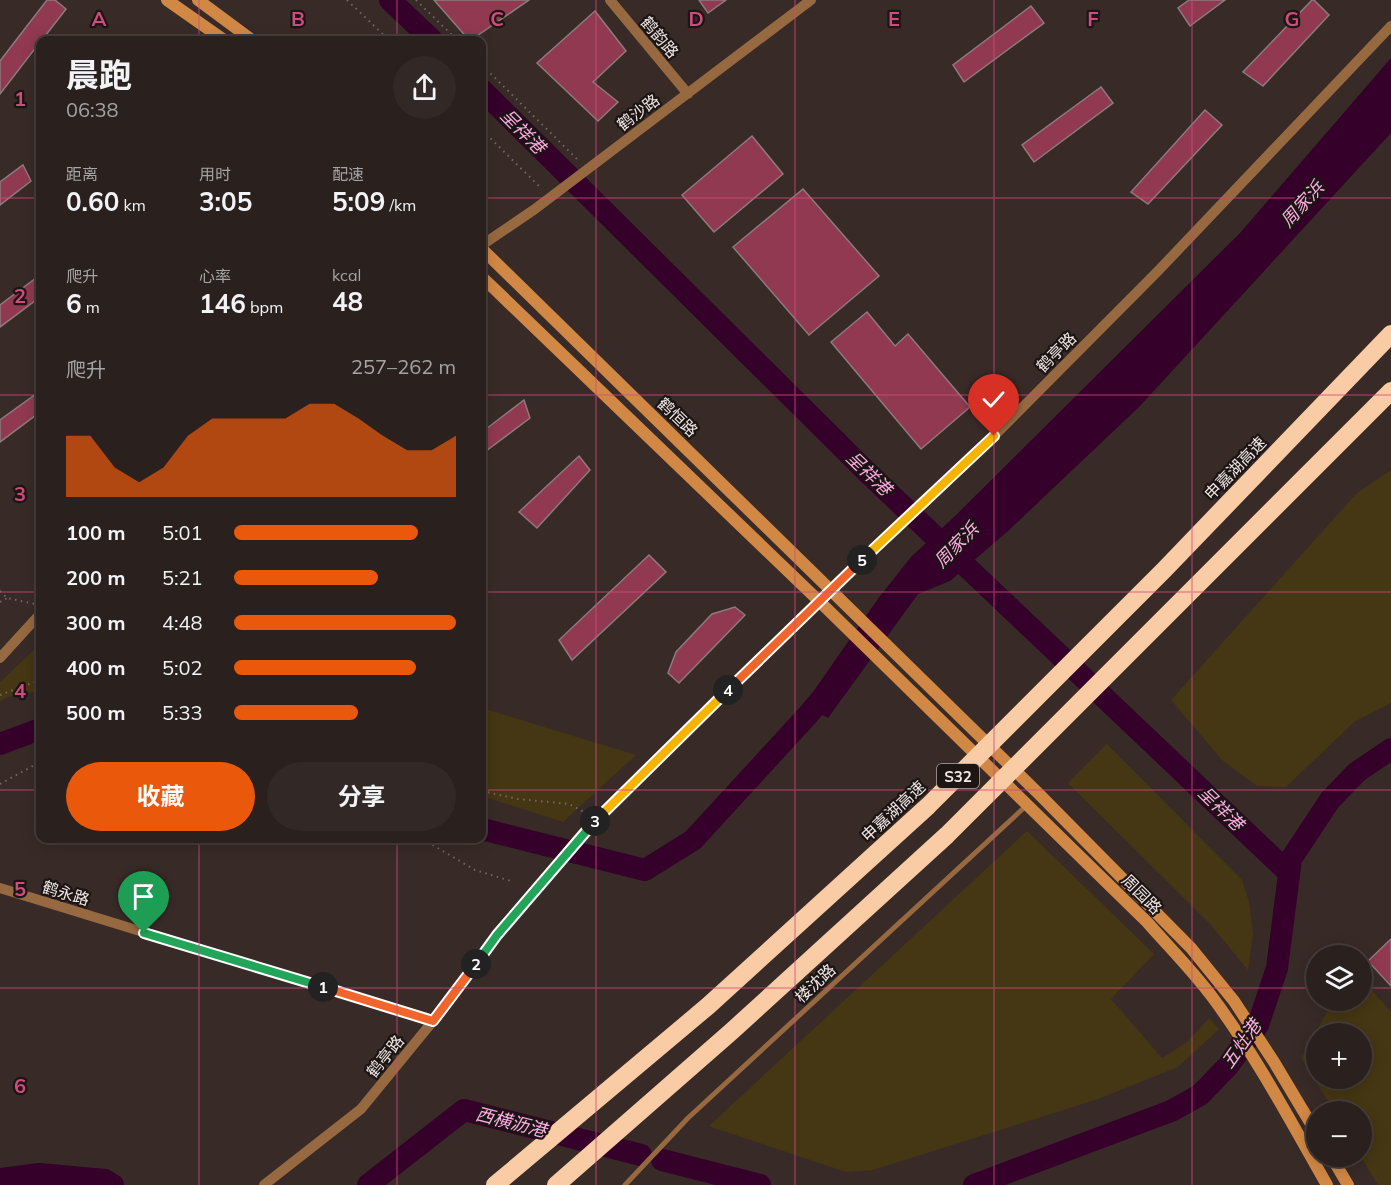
<!DOCTYPE html>
<html lang="zh">
<meta charset="utf-8">
<style>
body{margin:0;font-family:Mulish,"Noto Sans SC",sans-serif;background:#322826;color:#f1f3f6;height:100vh;display:flex;flex-direction:column;font-size:22px;white-space:nowrap}
*{box-sizing:border-box;margin:0}
p{font-size:20px;color:#a5a3a4}
.icon{flex:none;width:33px;height:33px;fill:none;stroke:currentColor;stroke-width:2;stroke-linecap:round;stroke-linejoin:round}
.map{position:relative;flex:1;overflow:hidden}
.panel{position:absolute;left:36px;top:36px;width:450px;height:807px;display:flex;flex-direction:column;background:#2a201d;border-radius:12px;box-shadow:0 3px 15px #0003,0 0 0 2px #463e3b}
.panel>*{flex:none}
.buttons{position:absolute;left:1306px;top:945px;display:grid;gap:12px}
.buttons a{display:grid;place-items:center;width:66px;height:66px;border-radius:50%;background:#2a201d;box-shadow:0 3px 15px #0003,0 0 0 2px #463e3b;font-size:30px}
.pin{position:absolute;display:grid;place-items:center;width:51px;height:51px;color:#fff;margin:-62px -26px;border-radius:50% 50% 50% 0;rotate:-45deg;box-shadow:0 0 6px #0007}
.pin .icon{rotate:45deg}
.km{position:absolute;width:30px;height:30px;margin:-15px;border-radius:50%;background:#222;color:#fff;font-size:16px;line-height:30px;text-align:center}
.round{display:grid;place-items:center;flex:none;width:63px;height:63px;border-radius:32px;background:#322826}
.summary{display:flex;align-items:center;justify-content:space-between;height:102px;padding:0 30px}
h1{font-size:33px;font-weight:700;line-height:45px}
.stats{display:grid;grid-template-columns:repeat(3,1fr);gap:9px;height:102px;padding:6px 30px}
.stats div{display:grid;align-content:center}
.stats b{font-size:26px;font-weight:700}
.stats small{font-size:16px;font-weight:400}
.stats p{font-size:16px}
.chart{height:168px;padding:12px 30px}
.chart p{display:flex;justify-content:space-between}
.chart svg{width:100%;height:108px;margin-top:6px;fill:#ea580c;opacity:.7}
.primary-button{display:flex;gap:12px;margin-top:auto;padding:12px 30px}
.primary-button a{flex:1;height:69px;border-radius:36px;background:#ea580c;color:#fff;font-size:24px;font-weight:700;line-height:69px;text-align:center}
.primary-button a+a{background:#322826;color:#f1f3f6}
ul{padding:0 30px;list-style:none;font-size:20px}
li{display:grid;grid-template-columns:96px 72px 1fr;align-items:center;height:45px}
li i{height:15px;border-radius:8px;background:#ea580c}
.map>svg:first-child{display:block}
.green{fill:#453713;fill-rule:evenodd}
.water{fill:#35012a}
.lines{fill:none;stroke-linecap:round;stroke-linejoin:round}
.river{stroke:#35012a;stroke-width:22}
.building{fill:#913951;stroke:#8c7a7d;stroke-width:1.5}
.path{stroke:#736664;stroke-width:2;stroke-dasharray:1.5 4.5;stroke-linecap:butt}
.lane{stroke:#976941;stroke-width:5}
.street{stroke:#976941;stroke-width:10}
.secondary{stroke:#d28845;stroke-width:12}
.highway-bridge{stroke:#facca6;stroke-width:18}
.split-1-casing{stroke:#fff;stroke-width:12}
.split-2-casing{stroke:#fff;stroke-width:12}
.split-3-casing{stroke:#fff;stroke-width:12}
.split-4-casing{stroke:#fff;stroke-width:12}
.split-5-casing{stroke:#fff;stroke-width:12}
.split-6-casing{stroke:#fff;stroke-width:12}
.split-1{stroke:#22a559;stroke-width:8}
.split-2{stroke:#f0652b;stroke-width:8}
.split-3{stroke:#22a559;stroke-width:8}
.split-4{stroke:#f5b400;stroke-width:8}
.split-5{stroke:#f0652b;stroke-width:8}
.split-6{stroke:#f5b400;stroke-width:8}
.grid{fill:none;stroke:#ce4c7e;stroke-width:1.5;stroke-opacity:0.55}
.labels{text-anchor:middle;dominant-baseline:central;stroke-width:4.5;stroke-linejoin:round;paint-order:stroke}
.shield{fill:#1b1513;stroke:#b1a8a6;stroke-width:1.5}
.shield-label{font-size:15px;font-weight:bold;fill:#f1e7e5}
.street-label{font-size:16px;fill:#f1e7e5;stroke:#1b1513}
.water-label{font-size:18px;font-style:italic;fill:#fface5;stroke:#1b1513}
.grid-label{font-size:20px;text-anchor:middle;font-weight:bold;fill:#ce4c7e;stroke:#1b1513;stroke-width:4.5;stroke-linejoin:round;paint-order:stroke}
</style>
<div class="map">
<svg width="1391" height="1185" viewBox="0 0 1391 1185">
<rect width="100%" height="100%" fill="#382a27"/>
<path class="green" d="M1391 470V703L1354 722 1286 787 1257 786 1222 760 1171 700 1357 493Z
M40 644V691L8 697 0 701V682Z
M482 708 636 755 563 822 482 796Z
M1107 744 1242 880 1249 902 1253 934 1248 970 1210 924 1068 783Z
M1027 831 1154 954 1111 999 1162 1058 1187 1042 1209 1018 1219 1029 1178 1067 1098 1099 873 1170 846 1172 709 1126Z
M1362 979 1391 1012V1185H1378L1361 1157 1362 1112 1334 1111 1301 1058 1327 1012 1331 1001 1362 1000ZM1317 1034H1362V1078H1317Z"/>
<path class="water" d="M1391 58V133L1139 407 1008 531 950 581 918 594 828 718 804 705 880 596 911 557 954 517 1240 233Z"/>
<g class="lines">
<path class="river" d="M390 0 432 40
M482 90 869 474 1289 873
M0 744 40 729
M482 829 645 870 693 840 806 717 832 687
M662 1160 760 1185
M0 1179 39 1174 105 1180 113 1185
M368 1185 464 1110 641 1155
M974 1185 1171 1111 1200 1095 1228 1066 1258 1025 1277 968 1291 859 1330 800 1357 772 1391 749"/>
</g>
<path class="building" d="M47 0H55L66 9 42 40H40V42L0 94V61Z
M434 0H529L471 40H469Z
M699 0H726L708 13Z
M1189 0H1225L1190 26 1178 8Z
M1312 0H1314L1329 15 1263 86 1243 72Z
M1031 6 1044 23 964 82 953 65Z
M595 11 626 51 593 82 618 102 598 121 537 63Z
M1101 87 1113 103 1034 162 1022 145Z
M1205 110 1222 125 1148 204 1131 192Z
M752 136 783 174 714 232 682 195Z
M23 165 31 181 0 205V182Z
M803 189 879 276 809 335 733 247Z
M40 275V297L0 327V305Z
M867 312 895 346 908 334 970 407 921 449 831 342Z
M36 394 40 407V412L0 442V420Z
M524 400 530 418 482 454V432Z
M579 456 590 470 537 528 519 512Z
M649 555 666 572 572 660 559 640Z
M735 607 745 615 679 683 668 673 676 652 712 614Z
M1391 939V986L1368 961Z"/>
<g class="lines">
<path class="path" d="M347 0 389 40
M416 0 457 40
M482 65 580 162
M482 130 542 189
M0 591 7 598 35 604
M0 602 7 598
M0 695 40 680
M0 784 40 762
M482 791 518 799 569 804 586 813
M416 838 431 844 475 870 511 881"/>
<path class="lane" d="M625 1185 688 1118 1027 805"/>
<path class="street" d="M610 0 688 94
M482 245 535 209 811 0
M0 658 40 614
M0 888 433 1021
M264 1185 361 1109 433 1021 497 935 588 827 831 589 994 436 1158 271 1391 26"/>
<path class="secondary" d="M167 0 224 40
M198 0 252 40
M482 249 1039 794 1191 948 1234 1001 1274 1062 1317 1134
M482 277 819 601 1147 922C1169 947 1193 971 1213 998 1256 1056 1291 1122 1327 1185
M1331 1156 1348 1185"/>
<path class="highway-bridge" d="M495 1185 708 1006 928 806 1164 570 1391 334
M556 1185 732 1031 947 835 1391 391"/>
</g>
<g class="lines">
<defs>
<path id="split-1" d="M144 933 323 987"/>
<path id="split-2" d="M323 987 433 1021 476 964"/>
<path id="split-3" d="M476 964 497 935 595 821"/>
<path id="split-4" d="M595 821 728 690"/>
<path id="split-5" d="M728 690 862 560"/>
<path id="split-6" d="M862 560 994 436"/>
</defs>
<use href="#split-1" class="split-1-casing"/>
<use href="#split-2" class="split-2-casing"/>
<use href="#split-3" class="split-3-casing"/>
<use href="#split-4" class="split-4-casing"/>
<use href="#split-5" class="split-5-casing"/>
<use href="#split-6" class="split-6-casing"/>
<use href="#split-1" class="split-1"/>
<use href="#split-2" class="split-2"/>
<use href="#split-3" class="split-3"/>
<use href="#split-4" class="split-4"/>
<use href="#split-5" class="split-5"/>
<use href="#split-6" class="split-6"/>
</g>
<path class="grid" d="M199 0V40M397 0V40M596 0V1185M795 0V1185M994 0V1185M1192 0V1185M0 198H40M482 198H1391M0 395H40M482 395H1391M0 592H40M482 592H1391M0 790H40M482 790H1391M199 838V1185M397 838V1185M0 988H1317M1362 988H1391"/>
<g class="labels">
<rect class="shield" x="937" y="764" width="42" height="24" rx="4.5"/>
<g class="shield-label">
<text x="958" y="776">S32</text>
</g>
<g class="street-label">
<text transform="translate(660 37) rotate(50)">鹤韵路</text>
<text transform="translate(638 112) rotate(-37)">鹤沙路</text>
<text transform="translate(1056 352) rotate(-45)">鹤亭路</text>
<text transform="translate(678 417) rotate(44)">鹤恒路</text>
<text transform="translate(1235 468) rotate(-46)">申嘉湖高速</text>
<text transform="translate(893 811) rotate(-43)">申嘉湖高速</text>
<text transform="translate(66 893) rotate(17)">鹤永路</text>
<text transform="translate(1142 894) rotate(45)">周园路</text>
<text transform="translate(815 983) rotate(-43)">楼沈路</text>
<text transform="translate(385 1056) rotate(-51)">鹤亭路</text>
</g>
<g class="water-label">
<text transform="translate(523 131) rotate(45)">呈祥港</text>
<text transform="translate(1302 204) rotate(-48)">周家浜</text>
<text transform="translate(869 473) rotate(44)">呈祥港</text>
<text transform="translate(956 545) rotate(-46)">周家浜</text>
<text transform="translate(1221 808) rotate(44)">呈祥港</text>
<text transform="translate(1241 1044) rotate(-55)">五灶港</text>
<text transform="translate(511 1122) rotate(14)">西横沥港</text>
</g>
</g>
<g class="grid-label">
<text x="99" y="26">A</text>
<text x="298" y="26">B</text>
<text x="497" y="26">C</text>
<text x="696" y="26">D</text>
<text x="894" y="26">E</text>
<text x="1093" y="26">F</text>
<text x="1292" y="26">G</text>
<text x="20" y="106">1</text>
<text x="20" y="303">2</text>
<text x="20" y="501">3</text>
<text x="20" y="698">4</text>
<text x="20" y="896">5</text>
<text x="20" y="1093">6</text>
</g>
</svg>
<div class="buttons">
<a><svg class="icon" aria-label="layers" viewBox="0 0 24 24"><path d="M12 4l9 5-9 5-9-5zM3 14l9 5 9-5"/></svg></a>
<a>+</a>
<a>−</a>
</div>
<div class="pin" style="left:144px;top:933px;background:#1e9e55"><svg class="icon" aria-label="arrive" viewBox="0 0 24 24"><path d="M6 21V4h12l-3 4 3 4H6"/></svg></div>
<div class="pin" style="left:994px;top:436px;background:#d93025"><svg class="icon" aria-label="check" viewBox="0 0 24 24"><path d="M5 12l5 5 9-10"/></svg></div>
<b class="km" style="left:323px;top:987px">1</b>
<b class="km" style="left:476px;top:964px">2</b>
<b class="km" style="left:595px;top:821px">3</b>
<b class="km" style="left:728px;top:690px">4</b>
<b class="km" style="left:862px;top:560px">5</b>
<section class="panel">
<div class="summary"><div><h1>晨跑</h1><p>06:38</p></div><a class="round"><svg class="icon" aria-label="share" viewBox="0 0 24 24"><path d="M12 15V3M7 8l5-5 5 5M5 13v7h14v-7"/></svg></a></div>
<div class="stats">
<div><p>距离</p><b>0.60<small> km</small></b></div>
<div><p>用时</p><b>3:05</b></div>
<div><p>配速</p><b>5:09<small> /km</small></b></div>
</div>
<div class="stats">
<div><p>爬升</p><b>6<small> m</small></b></div>
<div><p>心率</p><b>146<small> bpm</small></b></div>
<div><p>kcal</p><b>48</b></div>
</div>
<div class="chart"><p><span>爬升</span>257–262 m</p>
<svg viewBox="0 0 160 44" preserveAspectRatio="none"><path d="M0 44V19L10 19L20 32L30 38L40 32L50 19L60 12L70 12L80 12L90 12L100 6L110 6L120 12L130 19L140 25L150 25L160 19V44z"/></svg>
</div>
<ul>
<li><b>100 m</b>5:01<i style="width:83%"></i></li>
<li><b>200 m</b>5:21<i style="width:65%"></i></li>
<li><b>300 m</b>4:48<i style="width:100%"></i></li>
<li><b>400 m</b>5:02<i style="width:82%"></i></li>
<li><b>500 m</b>5:33<i style="width:56%"></i></li>
</ul>
<div class="primary-button"><a>收藏</a><a>分享</a></div>
</section>
</div>
